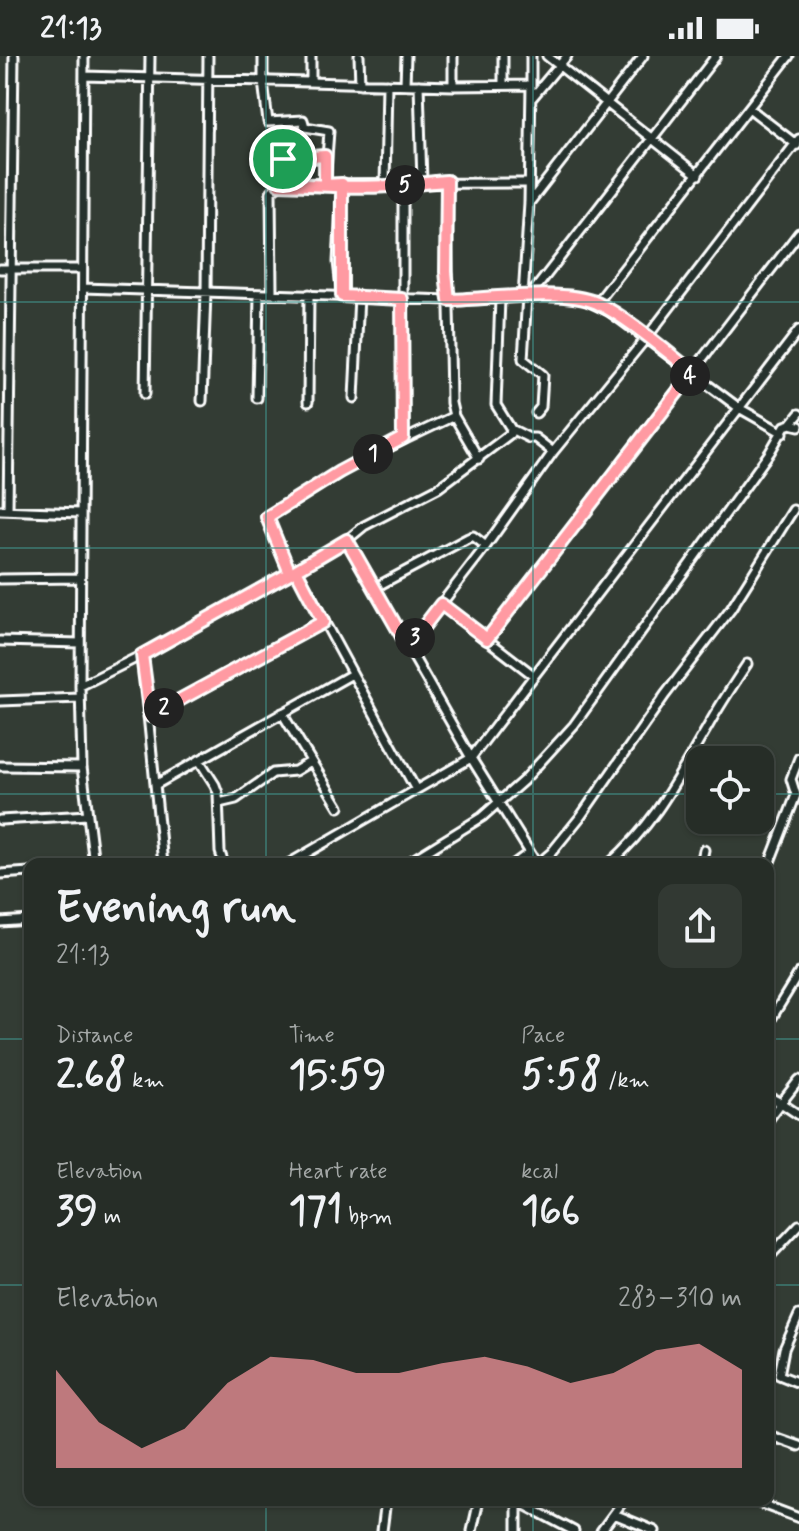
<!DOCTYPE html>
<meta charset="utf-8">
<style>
body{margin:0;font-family:Mynerve,sans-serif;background:#323933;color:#f1f3f6;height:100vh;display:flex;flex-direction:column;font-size:30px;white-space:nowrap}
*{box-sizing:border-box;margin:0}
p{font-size:26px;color:#a4a8a7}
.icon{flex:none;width:44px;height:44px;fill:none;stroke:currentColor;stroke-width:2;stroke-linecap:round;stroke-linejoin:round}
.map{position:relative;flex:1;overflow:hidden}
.side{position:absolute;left:24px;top:802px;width:750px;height:648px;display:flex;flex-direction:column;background:#262d27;border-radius:16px;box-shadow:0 2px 6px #0004,0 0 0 2px #424944}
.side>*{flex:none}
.fabs{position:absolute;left:686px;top:690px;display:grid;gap:16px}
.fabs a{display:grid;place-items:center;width:88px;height:88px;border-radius:16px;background:#262d27;box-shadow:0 2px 6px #0004,0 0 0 2px #424944;font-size:40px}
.pin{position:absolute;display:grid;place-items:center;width:68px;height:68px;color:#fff;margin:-34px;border:4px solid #fff;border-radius:50%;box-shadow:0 2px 8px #0007}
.km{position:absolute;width:40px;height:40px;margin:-20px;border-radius:50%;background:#222;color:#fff;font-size:22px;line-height:40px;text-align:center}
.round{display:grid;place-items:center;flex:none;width:84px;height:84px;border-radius:16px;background:#323933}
.summary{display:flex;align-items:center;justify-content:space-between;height:136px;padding:0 32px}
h1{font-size:44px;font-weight:800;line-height:60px}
.stats{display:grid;grid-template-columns:repeat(3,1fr);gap:12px;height:136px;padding:8px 32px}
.stats div{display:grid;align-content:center}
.stats b{font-size:40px;font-weight:800}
.stats small{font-size:22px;font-weight:400}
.stats p{font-size:22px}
.chart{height:224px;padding:16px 32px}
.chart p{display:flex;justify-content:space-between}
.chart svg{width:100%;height:144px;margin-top:8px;fill:#ff9aa2;opacity:.7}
.status{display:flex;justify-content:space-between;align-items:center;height:56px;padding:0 40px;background:#262d27;direction:ltr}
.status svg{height:22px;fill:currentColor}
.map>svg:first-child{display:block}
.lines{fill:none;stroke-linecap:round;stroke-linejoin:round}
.street-casing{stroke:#fff;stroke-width:13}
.street{stroke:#26332d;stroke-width:7}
.route-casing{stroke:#fff;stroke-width:16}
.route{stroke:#ff9aa2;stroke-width:10}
.grid{fill:none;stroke:#3f918b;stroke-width:2;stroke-opacity:0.55}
</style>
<div class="status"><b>21:13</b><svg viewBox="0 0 49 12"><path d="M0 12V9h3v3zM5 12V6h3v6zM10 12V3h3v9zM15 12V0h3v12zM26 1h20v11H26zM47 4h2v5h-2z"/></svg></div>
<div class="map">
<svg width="799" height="1475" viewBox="0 0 799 1475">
<rect width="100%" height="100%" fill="#333c34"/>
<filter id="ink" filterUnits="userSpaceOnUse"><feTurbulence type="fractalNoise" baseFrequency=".0125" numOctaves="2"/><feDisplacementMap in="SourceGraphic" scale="16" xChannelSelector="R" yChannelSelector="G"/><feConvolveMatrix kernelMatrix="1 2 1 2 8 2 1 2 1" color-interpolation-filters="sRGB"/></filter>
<g filter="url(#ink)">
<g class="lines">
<defs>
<path id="street" d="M84 0 80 630 82 711 94 808
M263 0V25L268 66 303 64 305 71 329 75 325 129
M359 0 360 28
M503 0V29
M547 0 698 119
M84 20 453 30 531 29V0
M311 26V0
M405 28 406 0
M419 29 422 126
M453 30V0
M531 43 567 0
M749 52 797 89
M279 128 283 103 325 100
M385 129 387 28
M403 129V382
M529 147 643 0
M0 213H82
M83 232 449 244 547 239 581 242 609 255 739 352 783 377
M272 236 271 136 279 128 528 127
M342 240 338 206 342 128
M527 240 523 303 543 319 541 351 536 357
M530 240 716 0
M523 241 529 147 531 29
M597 247 789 0
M145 338 150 0
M257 342 259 239
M354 342 359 240
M202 345 206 237 208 0
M308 346 309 238
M454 360 479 403
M791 368 799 358
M511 373 529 382H535L553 396
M0 454 80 457
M8 454 14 0
M347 484 471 702 537 808
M296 514 415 732
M290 517 267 461 353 408 454 360 451 347C450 273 447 200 447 125
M0 523 80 522
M374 532 468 482 473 480 486 490
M441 548 533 619
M487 583 799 177
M0 585 80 587
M408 591 486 490 553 396 647 281 799 83
M142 599 163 808
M80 630 142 599 296 514 347 484 364 470 438 432 510 378 511 373 496 349 500 243
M0 645 80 642
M282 657 339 751
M150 660 323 566
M199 704 215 729 218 737 220 796 224 808
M0 710 82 711
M157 728 352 618
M219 747 236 743 273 717 295 715 310 706
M0 764 88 759
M288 808 471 702 799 274
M406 808 482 761 524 724 574 669 770 396 785 370 791 368 799 370
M514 808 529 797
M538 808 551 797 581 760 665 639 731 553 793 454
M609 808C657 765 675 726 707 672 719 650 733 629 747 608
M701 808 704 794
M768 811 796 739 791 723 799 702
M0 818 30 816
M0 866 30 864
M768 968 799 917
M799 1024 781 1047 799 1059
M768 1040 781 1047 768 1064
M768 1202 799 1169
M799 1259 784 1293 779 1319 799 1327
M768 1379 799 1390
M515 1444 574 1475
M751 1444 799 1462
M614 1458 655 1475
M382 1475 386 1444
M472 1475 479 1444
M517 1475V1445
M601 1475 624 1444"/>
</defs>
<use href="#street" class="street-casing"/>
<use href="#street" class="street"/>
</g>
</g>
<g class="lines" filter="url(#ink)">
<defs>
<path id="route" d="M283 103 325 100V129L342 128V240L402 243 403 382 339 416 267 461 290 517 142 599 150 660 323 566 296 514 347 484 408 591 441 548 487 583 693 316C664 294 630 263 597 247 564 232 489 243 449 244L446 216 447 125C432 126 418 128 404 129 363 133 320 129 279 128L283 103"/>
</defs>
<use href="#route" class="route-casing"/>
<use href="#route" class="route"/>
</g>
<path class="grid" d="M266 0V808M533 0V808M0 246H799M0 492H799M0 738H700M760 738H799M0 983H30M768 983H799M0 1229H30M768 1229H799M266 1444V1475M533 1444V1475"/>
</svg>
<div class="fabs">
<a><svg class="icon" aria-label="locate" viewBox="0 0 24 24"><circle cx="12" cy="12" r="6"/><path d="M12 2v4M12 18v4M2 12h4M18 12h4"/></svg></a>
</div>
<div class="pin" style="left:283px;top:103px;background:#1e9e55"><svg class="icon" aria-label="arrive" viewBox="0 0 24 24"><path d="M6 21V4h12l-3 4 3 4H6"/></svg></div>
<b class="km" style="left:373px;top:398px">1</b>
<b class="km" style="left:164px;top:652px">2</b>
<b class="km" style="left:415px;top:582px">3</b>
<b class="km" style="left:690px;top:320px">4</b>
<b class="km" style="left:405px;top:129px">5</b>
<section class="side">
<div class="summary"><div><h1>Evening run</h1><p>21:13</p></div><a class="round"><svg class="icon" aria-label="share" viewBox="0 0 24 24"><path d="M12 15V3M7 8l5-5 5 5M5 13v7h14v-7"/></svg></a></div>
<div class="stats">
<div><p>Distance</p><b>2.68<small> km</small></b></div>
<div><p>Time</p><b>15:59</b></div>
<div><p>Pace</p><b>5:58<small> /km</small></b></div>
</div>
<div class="stats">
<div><p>Elevation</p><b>39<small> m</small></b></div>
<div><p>Heart rate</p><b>171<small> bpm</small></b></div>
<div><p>kcal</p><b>166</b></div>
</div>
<div class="chart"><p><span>Elevation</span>283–310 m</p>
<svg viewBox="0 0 160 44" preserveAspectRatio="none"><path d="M0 44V14L10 30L20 38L30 32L40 18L50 10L60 11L70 15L80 15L90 12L100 10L110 13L120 18L130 15L140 8L150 6L160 14V44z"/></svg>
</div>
</section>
</div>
